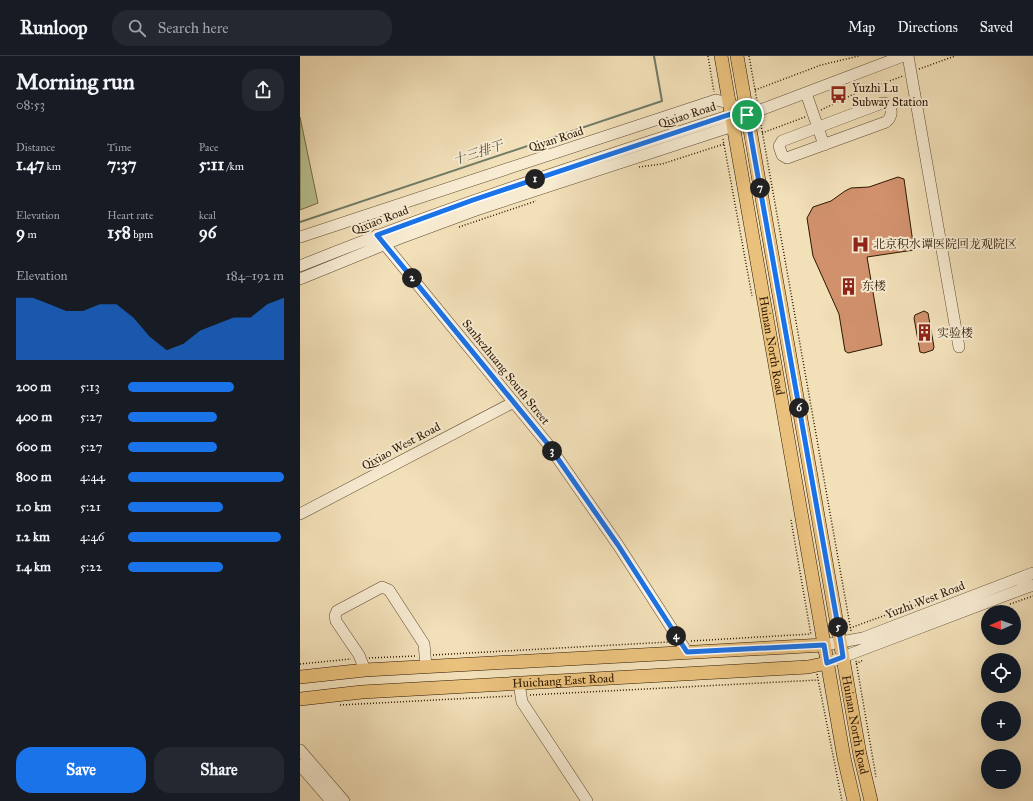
<!DOCTYPE html>
<meta charset="utf-8">
<style>
body{margin:0;font-family:"IM FELL Great Primer","Noto Serif SC",serif;background:#242831;color:#f1f3f6;height:100vh;display:flex;flex-direction:column;font-size:15px;white-space:nowrap}
*{box-sizing:border-box;margin:0}
p{font-size:13px;color:#9ea1a6}
.icon{flex:none;width:22px;height:22px;fill:none;stroke:currentColor;stroke-width:2;stroke-linecap:round;stroke-linejoin:round}
.map{position:relative;flex:1;overflow:hidden}
.sheet{display:flex;flex-direction:column;background:#171b24;width:300px}
.sheet>*{flex:none}
.needle{width:26px;rotate:268deg}
.tools{position:absolute;left:681px;top:549px;display:grid;gap:8px}
.tools a{display:grid;place-items:center;width:40px;height:40px;border-radius:50%;background:#171b24;box-shadow:0 4px 16px #0002;font-size:20px}
.pin{position:absolute;display:grid;place-items:center;width:34px;height:34px;color:#fff;margin:-17px;border:2px solid #fff;border-radius:50%;box-shadow:0 1px 4px #0007}
.km{position:absolute;width:20px;height:20px;margin:-10px;border-radius:50%;background:#222;color:#fff;font-size:11px;line-height:20px;text-align:center}
.round{display:grid;place-items:center;flex:none;width:42px;height:42px;border-radius:16px;background:#242831}
.summary{display:flex;align-items:center;justify-content:space-between;height:68px;padding:0 16px}
h1{font-size:22px;font-weight:800;line-height:30px}
.stats{display:grid;grid-template-columns:repeat(3,1fr);gap:6px;height:68px;padding:4px 16px}
.stats div{display:grid;align-content:center}
.stats b{font-size:17px;font-weight:800}
.stats small{font-size:11px;font-weight:400}
.stats p{font-size:11px}
.chart{height:112px;padding:8px 16px}
.chart p{display:flex;justify-content:space-between}
.chart svg{width:100%;height:72px;margin-top:4px;fill:#1a73e8;opacity:.7}
.action{display:flex;gap:8px;margin-top:auto;padding:8px 16px}
.action a{flex:1;height:46px;border-radius:16px;background:#1a73e8;color:#fff;font-size:16px;font-weight:800;line-height:46px;text-align:center}
.action a+a{background:#242831;color:#f1f3f6}
ul{padding:0 16px;list-style:none;font-size:13px}
li{display:grid;grid-template-columns:64px 48px 1fr;align-items:center;height:30px}
li i{height:10px;border-radius:5px;background:#1a73e8}
header{display:flex;align-items:center;gap:24px;box-sizing:border-box;height:56px;padding:0 20px;background:#171b24;border-bottom:1px solid #363941}
header strong{font-size:19px}
nav{display:flex;gap:22px;margin-inline-start:auto;font-size:14px}
.search{width:280px;height:36px;background:#242831;display:flex;align-items:center;gap:10px;box-sizing:border-box;padding:0 14px;border-radius:16px;color:#9ea1a6;font-size:15px}
main{display:flex;flex:1;min-height:0}
.map>svg:first-child{display:block}
.green{fill:#b9c290;stroke:#726c48}
.lines{fill:none;stroke-linecap:round;stroke-linejoin:round}
.stream{stroke:#6f7b67;stroke-width:2}
.building{fill:#d1916d;stroke:#2c1700}
.minor-casing{stroke:#5e492e;stroke-width:12}
.major-casing{stroke:#2c1700;stroke-width:14}
.path{stroke:#2c1700;stroke-width:1.5;stroke-dasharray:1 2;stroke-linecap:butt}
.minor{stroke:#f7ebd2;stroke-width:11}
.major{stroke:#e9c07c;stroke-width:13}
.route-casing{stroke:#fff;stroke-width:8}
.route{stroke:#1a73e8;stroke-width:5}
.labels{text-anchor:middle;dominant-baseline:central;stroke-width:4;stroke-linejoin:round;paint-order:stroke}
.poi-label{font-size:12px;fill:#2c1700;stroke:#f7ebd2;text-anchor:start}
.street-label{font-size:12px;fill:#2c1700;stroke:#f7ebd2}
.water-label{font-size:13px;font-style:italic;fill:#53513c;stroke:#f7ebd2}
</style>
<header>
<strong>Runloop</strong>
<div class="search"><svg class="icon" aria-label="search" viewBox="0 0 24 24"><circle cx="10" cy="10" r="6"/><path d="M15 15l6 6"/></svg>Search here</div>
<nav><a>Map</a><a>Directions</a><a>Saved</a></nav>
</header>
<main>
<section class="sheet">
<div class="summary"><div><h1>Morning run</h1><p>08:53</p></div><a class="round"><svg class="icon" aria-label="share" viewBox="0 0 24 24"><path d="M12 15V3M7 8l5-5 5 5M5 13v7h14v-7"/></svg></a></div>
<div class="stats">
<div><p>Distance</p><b>1.47<small> km</small></b></div>
<div><p>Time</p><b>7:37</b></div>
<div><p>Pace</p><b>5:11<small> /km</small></b></div>
</div>
<div class="stats">
<div><p>Elevation</p><b>9<small> m</small></b></div>
<div><p>Heart rate</p><b>158<small> bpm</small></b></div>
<div><p>kcal</p><b>96</b></div>
</div>
<div class="chart"><p><span>Elevation</span>184–192 m</p>
<svg viewBox="0 0 160 44" preserveAspectRatio="none"><path d="M0 44V6L10 6L20 10L30 14L40 14L50 10L60 10L70 18L80 30L90 38L100 34L110 26L120 22L130 18L140 18L150 10L160 6V44z"/></svg>
</div>
<ul>
<li><b>200 m</b>5:13<i style="width:68%"></i></li>
<li><b>400 m</b>5:27<i style="width:57%"></i></li>
<li><b>600 m</b>5:27<i style="width:57%"></i></li>
<li><b>800 m</b>4:44<i style="width:100%"></i></li>
<li><b>1.0 km</b>5:21<i style="width:61%"></i></li>
<li><b>1.2 km</b>4:46<i style="width:98%"></i></li>
<li><b>1.4 km</b>5:22<i style="width:61%"></i></li>
</ul>
<div class="action"><a>Save</a><a>Share</a></div>
</section>
<div class="map">
<svg width="733" height="745" viewBox="0 0 733 745">
<rect width="100%" height="100%" fill="#f2e0b9"/>
<filter id="stains"><feTurbulence type="fractalNoise" baseFrequency=".005" numOctaves="4"/><feColorMatrix values="0 0 0 0 .2 0 0 0 0 .09 0 0 0 0 .02 0 0 0 .5 -.17"/></filter>
<radialGradient id="worn" r=".72"><stop offset=".6" stop-color="#630" stop-opacity="0"/><stop offset="1" stop-color="#630" stop-opacity=".3"/></radialGradient>
<path class="green" d="M0 61 18 147 0 154Z"/>
<g class="lines">
<path class="stream" d="M0 166 362 45 354 0"/>
</g>
<path class="building" d="M598 121 604 123 614 194 567 201 582 289 548 297 545 295 539 258 513 200 507 162 513 151 531 145 545 135 551 132 569 131Z
M624 255 628 257 634 291 633 294 624 297 620 296 614 262 615 259Z"/>
<g class="lines">
<defs>
<path id="minor" d="M608 0 659 291
M506 37 524 89
M582 47 588 48C593 54 592 61 586 66L487 102 482 99 479 90 482 85Z
M77 179 247 387 318 489 387 596
M0 181 416 44 429 47 436 51
M0 210C141 153 286 106 431 59H439
M0 223 103 181 176 154 433 70 447 59 603 0
M0 458 214 346
M524 589 563 582 733 517
M527 607 733 529
M65 614 59 599 36 565 35 560 37 555 82 531 89 534 124 588 126 610
M219 627 222 646 287 745
M0 694 44 745
M0 709 31 745"/>
<g id="major">
<path id="s1" d="M421 0 544 702 554 745"/>
<path id="s2" d="M437 0 560 699 571 745"/>
<path d="M0 621 65 614 524 589"/>
<path id="s3" d="M0 643 62 636 508 611 527 607"/>
</g>
</defs>
<use href="#minor" class="minor-casing"/>
<use href="#major" class="major-casing"/>
<path class="path" d="M408 0 414 36
M449 0 457 45
M619 13 655 0
M455 34 521 9 559 0
M521 54 554 38 603 20
M460 63 551 575
M462 77 505 61
M423 83 452 240
M339 111 362 108 424 88
M159 171 236 145
M491 464 511 579
M710 548 733 540
M550 572 608 551 628 547
M391 585 511 578
M133 599 369 586
M69 602 115 600
M556 605 576 721
M0 608 51 603
M556 608 563 604
M517 618 542 745
M230 639 518 624
M40 649 212 640"/>
<use href="#minor" class="minor"/>
<use href="#major" class="major"/>
</g>
<g class="lines">
<defs>
<path id="route" d="M431 58 447 59 541 587 543 601 527 607 524 589 387 596 318 489 247 387 77 179 173 144Z"/>
</defs>
<use href="#route" class="route-casing"/>
<use href="#route" class="route"/>
</g>
<defs>
<symbol id="bus-bare" viewBox="-9 -9 18 18"><path d="M-5-6H5V4H4V6H2V4H-2V6H-4V4H-5ZM-3.5-4V0h7V-4ZM-3.5 1.2v1.5H-2V1.2ZM2 1.2v1.5H3.5V1.2Z" fill="#8f2418" stroke="#f7ebd2" stroke-width="2.5" paint-order="stroke"/></symbol>
<symbol id="hospital-bare" viewBox="-9 -9 18 18"><path d="M-5-5h3v3.5h4V-5h3V5h-3V1.5h-4V5h-3Z" fill="#8f2418" stroke="#f7ebd2" stroke-width="2.5" paint-order="stroke"/></symbol>
<symbol id="building-bare" viewBox="-9 -9 18 18"><path d="M-4-6H4V6H1V3H-1V6H-4ZM-2.5-4.3h1.7v1.8h-1.7ZM.8-4.3h1.7v1.8H.8ZM-2.5-1h1.7V.8h-1.7ZM.8-1h1.7V.8H.8Z" fill="#8f2418" stroke="#f7ebd2" stroke-width="2.5" paint-order="stroke"/></symbol>
</defs>
<g fill-rule="evenodd">
<use href="#bus-bare" x="526" y="26" width="25" height="25"/>
<use href="#hospital-bare" x="548" y="176" width="25" height="25"/>
<use href="#building-bare" x="536" y="218" width="25" height="25"/>
<use href="#building-bare" x="612" y="264" width="25" height="25"/>
</g>
<g class="labels">
<g class="poi-label">
<text x="552" y="32">Yuzhi Lu<tspan x="552" dy="14">Subway Station</tspan></text>
<text x="573" y="188">北京积水谭医院回龙观院区</text>
<text x="562" y="230">东楼</text>
<text x="637" y="277">实验楼</text>
</g>
<g class="street-label">
<text transform="translate(387 59) rotate(-18)">Qixiao Road</text>
<text transform="translate(256 83) rotate(-18)">Qiyan Road</text>
<text transform="translate(80 164) rotate(-21)">Qixiao Road</text>
<text stroke="none"><textPath href="#s1" startOffset="294">Huinan North Road</textPath></text>
<text transform="translate(206 316) rotate(51)">Sanhezhuang South Street</text>
<text transform="translate(101 390) rotate(-28)">Qixiao West Road</text>
<text transform="translate(625 544) rotate(-21)">Yuzhi West Road</text>
<text stroke="none"><textPath href="#s3" startOffset="264">Huichang East Road</textPath></text>
<text stroke="none"><textPath href="#s2" startOffset="679">Huinan North Road</textPath></text>
</g>
<g class="water-label">
<text transform="translate(178 97) rotate(-18)">十三排干</text>
</g>
</g>
<rect width="100%" height="100%" filter="url(#stains)"/>
<rect width="100%" height="100%" fill="url(#worn)"/>
</svg>
<div class="tools">
<a><svg class="needle" viewBox="-14 -14 28 28"><path d="M0-13l5 13h-10z" fill="#e53935"/><path d="M0 13l5-13h-10z" fill="#9ea1a6"/></svg></a>
<a><svg class="icon" aria-label="locate" viewBox="0 0 24 24"><circle cx="12" cy="12" r="6"/><path d="M12 2v4M12 18v4M2 12h4M18 12h4"/></svg></a>
<a>+</a>
<a>−</a>
</div>
<div class="pin" style="left:447px;top:59px;background:#1e9e55"><svg class="icon" aria-label="arrive" viewBox="0 0 24 24"><path d="M6 21V4h12l-3 4 3 4H6"/></svg></div>
<b class="km" style="left:235px;top:123px">1</b>
<b class="km" style="left:112px;top:222px">2</b>
<b class="km" style="left:252px;top:395px">3</b>
<b class="km" style="left:376px;top:580px">4</b>
<b class="km" style="left:538px;top:571px">5</b>
<b class="km" style="left:499px;top:352px">6</b>
<b class="km" style="left:460px;top:132px">7</b>
</div>
</main>
